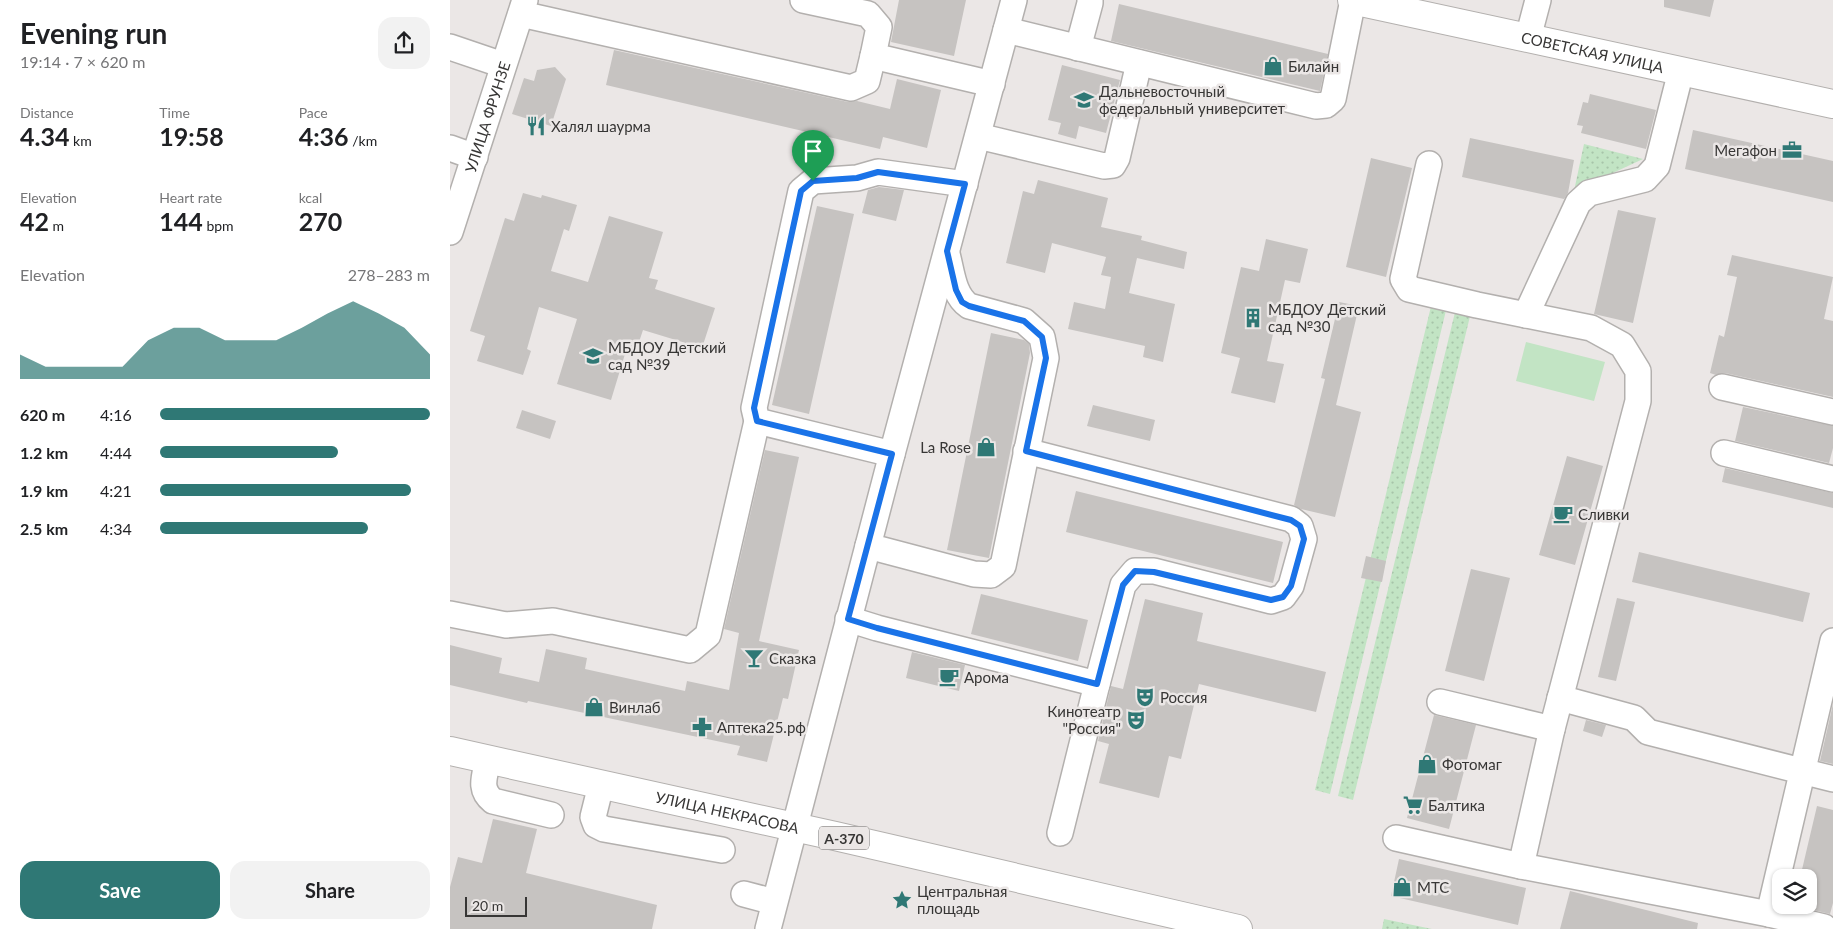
<!DOCTYPE html>
<meta charset="utf-8">
<style>
body{margin:0;font-family:Lato,sans-serif;background:#f2f2f2;color:#202124;height:100vh;display:flex;flex-direction:column;font-size:19px;white-space:nowrap}
*{box-sizing:border-box;margin:0}
p{font-size:16px;color:#757577}
.icon{flex:none;width:28px;height:28px;fill:none;stroke:currentColor;stroke-width:2;stroke-linecap:round;stroke-linejoin:round}
.map{position:relative;flex:1;overflow:hidden}
.panel{display:flex;flex-direction:column;background:#fff;width:450px}
.panel>*{flex:none}
.controls{position:absolute;left:1322px;top:869px;display:grid;gap:10px}
.controls a{display:grid;place-items:center;width:45px;height:45px;border-radius:10px;background:#fff;box-shadow:0 1px 4px #0004;font-size:25px}
.scale{position:absolute;left:15px;bottom:12px;width:62px;box-sizing:border-box;padding-left:5px;border:2px solid #373635;border-top:0;font-size:14px;line-height:18px;white-space:nowrap;color:#373635;-webkit-text-stroke:4px #ebe7e6;paint-order:stroke}
.pin{position:absolute;display:grid;place-items:center;width:42px;height:42px;color:#fff;margin:-51px -21px;border-radius:50% 50% 50% 0;rotate:-45deg;box-shadow:0 0 5px #0007}
.pin .icon{rotate:45deg}
.round{display:grid;place-items:center;flex:none;width:52px;height:52px;border-radius:15px;background:#f2f2f2}
.head{display:flex;align-items:center;justify-content:space-between;height:85px;padding:0 20px}
h1{font-size:28px;font-weight:700;line-height:38px}
.figures{display:grid;grid-template-columns:repeat(3,1fr);gap:8px;height:85px;padding:5px 20px}
.figures div{display:grid;align-content:center}
.figures b{font-size:25px;font-weight:700}
.figures small{font-size:14px;font-weight:400}
.figures p{font-size:14px}
.chart{height:140px;padding:10px 20px}
.chart p{display:flex;justify-content:space-between}
.chart svg{width:100%;height:90px;margin-top:5px;fill:#2f7875;opacity:.7}
.primary-button{display:flex;gap:10px;margin-top:auto;padding:10px 20px}
.primary-button a{flex:1;height:58px;border-radius:15px;background:#2f7875;color:#fff;font-size:20px;font-weight:700;line-height:58px;text-align:center}
.primary-button a+a{background:#f2f2f2;color:#202124}
ul{padding:0 20px;list-style:none;font-size:16px}
li{display:grid;grid-template-columns:80px 60px 1fr;align-items:center;height:38px}
li i{height:12px;border-radius:6px;background:#2f7875}
main{display:flex;flex:1;min-height:0}
.map>svg:first-child{display:block}
.grass{fill:url(#grass-dots)}
.pitch{fill:#c2e4c4}
.building{fill:#c6c3c1}
.lines{fill:none;stroke-linecap:round;stroke-linejoin:round}
.minor-casing{stroke:#b3b0ae;stroke-width:28}
.major-casing{stroke:#b3b0ae;stroke-width:30}
.minor{stroke:#fff;stroke-width:25}
.major{stroke:#fff;stroke-width:28}
.route-casing{stroke:#fff;stroke-width:10}
.route{stroke:#1a73e8;stroke-width:6}
.labels{text-anchor:middle;dominant-baseline:central;stroke-width:5;stroke-linejoin:round;paint-order:stroke}
.shield{fill:#ebe7e6;stroke:#6d6b6a;stroke-width:1}
.shield-label{font-size:14px;font-weight:bold;fill:#373635}
.street-label{font-size:15px;fill:#373635;stroke:#ebe7e6}
.poi-label{font-size:15px;fill:#373635;stroke:#ebe7e6;text-anchor:start}
</style>
<main>
<section class="panel">
<div class="head"><div><h1>Evening run</h1><p>19:14 · 7 × 620 m</p></div><a class="round"><svg class="icon" aria-label="share" viewBox="0 0 24 24"><path d="M12 15V3M7 8l5-5 5 5M5 13v7h14v-7"/></svg></a></div>
<div class="figures">
<div><p>Distance</p><b>4.34<small> km</small></b></div>
<div><p>Time</p><b>19:58</b></div>
<div><p>Pace</p><b>4:36<small> /km</small></b></div>
</div>
<div class="figures">
<div><p>Elevation</p><b>42<small> m</small></b></div>
<div><p>Heart rate</p><b>144<small> bpm</small></b></div>
<div><p>kcal</p><b>270</b></div>
</div>
<div class="chart"><p><span>Elevation</span>278–283 m</p>
<svg viewBox="0 0 160 44" preserveAspectRatio="none"><path d="M0 44V32L10 38L20 38L30 38L40 38L50 25L60 19L70 19L80 25L90 25L100 25L110 19L120 12L130 6L140 12L150 19L160 32V44z"/></svg>
</div>
<ul>
<li><b>620 m</b>4:16<i style="width:100%"></i></li>
<li><b>1.2 km</b>4:44<i style="width:66%"></i></li>
<li><b>1.9 km</b>4:21<i style="width:93%"></i></li>
<li><b>2.5 km</b>4:34<i style="width:77%"></i></li>
</ul>
<div class="primary-button"><a>Save</a><a>Share</a></div>
</section>
<div class="map">
<svg width="1383" height="929" viewBox="0 0 1383 929">
<defs>
<pattern id="grass-dots" width="8" height="8" patternUnits="userSpaceOnUse" patternTransform="scale(1.25)"><rect width="8" height="8" fill="#c2e4c4"/><path d="M2 2h.1M6 6h.1" fill="none" stroke="#a7c4a9" stroke-width="1.8" stroke-linecap="round"/></pattern>
</defs>
<rect width="100%" height="100%" fill="#ebe7e6"/>
<path class="grass" d="M1134 144 1193 159 1124 191Z
M983 298 998 302 880 794 865 790Z
M1007 304 1022 308 903 800 888 796Z
M934 919 982 929H932Z"/>
<path class="pitch" d="M1076 342 1155 362 1144 401 1066 381Z"/>
<path class="building" d="M449 0H516L504 56 441 42Z
M1214 0H1264L1260 17 1214 7Z
M669 4 878 54 870 91 661 41Z
M164 50 398 102 407 101 440 109 447 79 491 90 477 148 433 137 430 149 156 85Z
M612 65 670 80 656 133 629 126 626 139 608 134 611 123 598 120Z
M105 67 116 79 101 126 62 114 74 78 84 81 87 70Z
M1140 94 1206 110 1196 149 1131 133 1133 126 1127 125 1133 102 1138 103Z
M1243 130 1383 161V202L1235 169Z
M1020 138 1124 160 1118 193 1114 199 1012 177Z
M921 158 962 168 936 277 896 267Z
M588 180 658 198 651 227 692 236 691 240 737 252 734 269 687 258 679 293 725 304 713 362 693 357 695 346 618 329 624 302 655 309 661 277 651 275 656 257 602 243 595 273 556 263 573 191 584 194Z
M429 187 454 190 446 221 412 213 418 190Z
M73 193 91 198 92 195 127 205 119 231 114 229 101 271 138 282 159 216 213 232 199 278 208 280 205 289 265 308 252 348 193 330 184 357 175 354 161 400 107 384 127 319 89 307 77 349 81 351 73 375 27 361 35 336 20 331 55 218 64 221Z
M367 206 404 214 359 414 322 405Z
M1168 210 1206 218 1183 323 1144 314Z
M816 239 858 249 850 283 835 280 817 361 834 364 825 403 781 393 790 358 771 353 791 267 809 271Z
M1282 255 1383 277 1374 319 1383 321V397L1275 373 1266 375 1260 373 1269 335 1274 337 1287 277 1277 275Z
M889 302 909 306 886 405 911 412 885 517 851 509 844 505 875 379 871 378Z
M541 333 574 340 579 344 580 353 539 558 497 550Z
M643 405 705 420 700 441 637 426Z
M1293 407 1383 426V448L1379 463 1285 441Z
M72 410 106 421 100 439 66 428Z
M315 450 349 457 309 641 349 650 338 699 333 698 317 762 287 755 290 746 78 701 77 703 0 685V645L52 658 49 673 89 682 96 649 137 658 135 669 235 691 237 681 279 690 289 633 274 629Z
M1117 456 1153 466 1125 565 1089 555Z
M1275 468 1383 493V508L1272 482Z
M626 491 833 542 823 583 616 532Z
M1189 552 1360 593 1353 622 1182 582Z
M916 556 936 561 932 582 911 578Z
M1021 569 1060 578 1034 681 995 671Z
M531 594 638 620 628 661 521 634Z
M1167 598 1185 602 1166 681 1148 677Z
M695 599 753 613 747 641 876 672 866 712 749 684 731 759 719 756 709 798 649 783 659 744 648 741 661 686 673 689Z
M462 652 515 665 509 691 456 678Z
M1383 704V764L1370 761Z
M984 715 1026 725 999 829 957 818Z
M1136 720 1156 725 1152 737 1133 731Z
M1367 806 1383 810V903L1380 914 1343 905H1359V878H1350Z
M43 819 87 829 76 873 207 905 202 929H0V887L8 857 32 863Z
M949 859 1076 888 1068 925 941 896Z
M1120 891 1248 923 1247 929H1110Z"/>
<g class="lines">
<defs>
<g id="minor">
<path d="M353 0 418 14 429 27 423 56 542 84"/>
<path d="M71 14 401 88 417 81 423 56"/>
<path d="M556 30 866 106 876 105 883 99 903 0"/>
<path d="M1078 38 1088 0"/>
<path d="M0 47 53 65"/>
<path d="M628 48 640 3V0"/>
<path d="M528 136 654 166 663 165 667 158 689 63"/>
<path d="M0 148 25 157"/>
<path d="M979 164 953 279 959 289 1027 305 1141 328 1172 345 1188 371V401L1102 729 1071 866 1319 914 1374 927"/>
<path id="s1" d="M0 232 75 0"/>
<path d="M1076 315 1128 203 1139 193 1195 179 1207 166 1231 71"/>
<path d="M1272 387 1383 412"/>
<path d="M576 451 841 519 850 526 854 539 841 586 833 597 821 601 704 571H685L673 585 647 684"/>
<path d="M1274 453 1383 479"/>
<path d="M442 454 307 421 304 408 351 191 363 181 407 178 428 172 515 184"/>
<path d="M418 546 524 574 541 575 553 566 596 358 592 337 574 321 519 306C503 295 502 272 497 254"/>
<path d="M0 614 56 625 103 621 240 650 258 635 307 421"/>
<path d="M398 619 427 628 647 684 610 833"/>
<path d="M1110 698 1184 718 1198 732 1383 779"/>
<path d="M990 702 1102 729"/>
<path d="M38 760C35 776 28 789 43 801L101 815"/>
<path d="M151 785 143 817 146 825 154 829 272 850"/>
<path d="M946 838 1071 866"/>
<path d="M294 894 324 902"/>
<path d="M1319 914 1383 641"/>
<path d="M318 929 442 454 564 0"/>
</g>
<g id="major">
<path id="s2" d="M902 0 1383 104"/>
<path id="s3" d="M0 751 385 836 788 929"/>
</g>
</defs>
<use href="#minor" class="minor-casing"/>
<use href="#major" class="major-casing"/>
<use href="#minor" class="minor"/>
<use href="#major" class="major"/>
</g>
<g class="lines">
<defs>
<path id="route" d="M428 172 515 184 497 251 506 290 512 302 519 306 574 321 592 337 596 358 576 451 841 520 850 526 854 539 841 586 833 597 821 600 704 572 685 571 673 585 647 684 427 628 398 619 442 454 307 421 304 408 351 191 363 181 407 178Z"/>
</defs>
<use href="#route" class="route-casing"/>
<use href="#route" class="route"/>
</g>
<defs>
<symbol id="shop-bare" viewBox="-9 -9 18 18"><path d="M-5-2.5h2.3a2.7 3.5 0 0 1 5.4 0H5L5.5 6h-11ZM-1.5-2.5h3a1.5 2.3 0 0 0-3 0Z" fill="#2f7875" stroke="#ebe7e6" stroke-width="2.5" paint-order="stroke"/></symbol>
<symbol id="university-bare" viewBox="-9 -9 18 18"><path d="M0-5L7-2L0 1L-7-2ZM-4 1L0 2.5L4 1V4Q0 6-4 4Z" fill="#2f7875" stroke="#ebe7e6" stroke-width="2.5" paint-order="stroke"/></symbol>
<symbol id="restaurant-bare" viewBox="-9 -9 18 18"><path d="M-5-6h1v4h1v-4h1v4h1v-4h1v5L-1.5 .5V6h-2V.5L-5-1ZM5-6V6H3V1.5H1.5Q1.5-4 5-6Z" fill="#2f7875" stroke="#ebe7e6" stroke-width="2.5" paint-order="stroke"/></symbol>
<symbol id="office-bare" viewBox="-9 -9 18 18"><path d="M-6-3h4V-5.5h4V-3h4V5H-6ZM-1-4.5V-3h2v-1.5ZM-6 0V1H6V0Z" fill="#2f7875" stroke="#ebe7e6" stroke-width="2.5" paint-order="stroke"/></symbol>
<symbol id="building-bare" viewBox="-9 -9 18 18"><path d="M-4-6H4V6H1V3H-1V6H-4ZM-2.5-4.3h1.7v1.8h-1.7ZM.8-4.3h1.7v1.8H.8ZM-2.5-1h1.7V.8h-1.7ZM.8-1h1.7V.8H.8Z" fill="#2f7875" stroke="#ebe7e6" stroke-width="2.5" paint-order="stroke"/></symbol>
<symbol id="school-bare" viewBox="-9 -9 18 18"><path d="M0-5L7-2L0 1L-7-2ZM-4 1L0 2.5L4 1V4Q0 6-4 4Z" fill="#2f7875" stroke="#ebe7e6" stroke-width="2.5" paint-order="stroke"/></symbol>
<symbol id="cafe-bare" viewBox="-9 -9 18 18"><path d="M-5.5-4.5H6V0H3Q3 3.5 0 3.5H-2.5Q-5.5 3.5-5.5 0ZM3-3.2v2h1.7v-2ZM-6 4.5H4V6H-6Z" fill="#2f7875" stroke="#ebe7e6" stroke-width="2.5" paint-order="stroke"/></symbol>
<symbol id="bar-bare" viewBox="-9 -9 18 18"><path d="M-6-5H6L.8 .8V4.5H3.5V6h-7V4.5H-.8V.8Z" fill="#2f7875" stroke="#ebe7e6" stroke-width="2.5" paint-order="stroke"/></symbol>
<symbol id="theatre-bare" viewBox="-9 -9 18 18"><path d="M-5-5.5Q0-4 5-5.5V0Q5 5 0 6Q-5 5-5 0ZM-3.3-2.5H-1v1.5H-3.3ZM1-2.5H3.3v1.5H1ZM-2.8 1Q0 5.5 2.8 1Z" fill="#2f7875" stroke="#ebe7e6" stroke-width="2.5" paint-order="stroke"/></symbol>
<symbol id="pharmacy-bare" viewBox="-9 -9 18 18"><path d="M-2-6h4v4h4v4h-4v4h-4v-4h-4v-4h4Z" fill="#2f7875" stroke="#ebe7e6" stroke-width="2.5" paint-order="stroke"/></symbol>
<symbol id="supermarket-bare" viewBox="-9 -9 18 18"><path d="M-6-5.5h2.5l.6 2H6L4.5 2H-2.5L-4.4-4H-6ZM-1.5 3.2a1.3 1.3 0 1 0 .1 0ZM3 3.2a1.3 1.3 0 1 0 .1 0Z" fill="#2f7875" stroke="#ebe7e6" stroke-width="2.5" paint-order="stroke"/></symbol>
<symbol id="sight-bare" viewBox="-9 -9 18 18"><path d="M0-6L1.8-2.2L6-1.7L2.9 1.2L3.7 5.4L0 3.3L-3.7 5.4L-2.9 1.2L-6-1.7L-1.8-2.2Z" fill="#2f7875" stroke="#ebe7e6" stroke-width="2.5" paint-order="stroke"/></symbol>
</defs>
<g fill-rule="evenodd">
<use href="#shop-bare" x="809" y="52" width="28" height="28"/>
<use href="#university-bare" x="620" y="86" width="28" height="28"/>
<use href="#restaurant-bare" x="72" y="112" width="28" height="28"/>
<use href="#office-bare" x="1328" y="136" width="28" height="28"/>
<use href="#building-bare" x="789" y="304" width="28" height="28"/>
<use href="#school-bare" x="129" y="342" width="28" height="28"/>
<use href="#shop-bare" x="522" y="433" width="28" height="28"/>
<use href="#cafe-bare" x="1099" y="500" width="28" height="28"/>
<use href="#bar-bare" x="290" y="644" width="28" height="28"/>
<use href="#cafe-bare" x="485" y="663" width="28" height="28"/>
<use href="#theatre-bare" x="681" y="683" width="28" height="28"/>
<use href="#shop-bare" x="130" y="693" width="28" height="28"/>
<use href="#theatre-bare" x="672" y="706" width="28" height="28"/>
<use href="#pharmacy-bare" x="238" y="713" width="28" height="28"/>
<use href="#shop-bare" x="963" y="750" width="28" height="28"/>
<use href="#supermarket-bare" x="949" y="791" width="28" height="28"/>
<use href="#shop-bare" x="938" y="873" width="28" height="28"/>
<use href="#sight-bare" x="438" y="886" width="28" height="28"/>
</g>
<g class="labels">
<rect class="shield" x="369" y="826.5" width="50" height="23" rx="4"/>
<g class="shield-label">
<text x="394" y="838">А-370</text>
</g>
<g class="street-label">
<text stroke="none"><textPath href="#s2" startOffset="246">СОВЕТСКАЯ УЛИЦА</textPath></text>
<text stroke="none"><textPath href="#s1" startOffset="121">УЛИЦА ФРУНЗЕ</textPath></text>
<text stroke="none"><textPath href="#s3" startOffset="284">УЛИЦА НЕКРАСОВА</textPath></text>
</g>
<g class="poi-label">
<text x="838" y="66">Билайн</text>
<text x="649" y="91">Дальневосточный<tspan x="649" dy="17">федеральный университет</tspan></text>
<text x="101" y="126">Халял шаурма</text>
<text x="1327" y="150" text-anchor="end">Мегафон</text>
<text x="818" y="309">МБДОУ Детский<tspan x="818" dy="17">сад №30</tspan></text>
<text x="158" y="347">МБДОУ Детский<tspan x="158" dy="17">сад №39</tspan></text>
<text x="521" y="447" text-anchor="end">La Rose</text>
<text x="1128" y="514">Сливки</text>
<text x="319" y="658">Сказка</text>
<text x="514" y="677">Арома</text>
<text x="710" y="697">Россия</text>
<text x="159" y="707">Винлаб</text>
<text x="671" y="711" text-anchor="end">Кинотеатр<tspan x="671" dy="17">"Россия"</tspan></text>
<text x="267" y="727">Аптека25.рф</text>
<text x="992" y="764">Фотомаг</text>
<text x="978" y="805">Балтика</text>
<text x="967" y="887">МТС</text>
<text x="467" y="891">Центральная<tspan x="467" dy="17">площадь</tspan></text>
</g>
</g>
</svg>
<div class="controls">
<a><svg class="icon" aria-label="layers" viewBox="0 0 24 24"><path d="M12 4l9 5-9 5-9-5zM3 14l9 5 9-5"/></svg></a>
</div>
<div class="scale">20 m</div>
<div class="pin" style="left:363px;top:181px;background:#1e9e55"><svg class="icon" aria-label="arrive" viewBox="0 0 24 24"><path d="M6 21V4h12l-3 4 3 4H6"/></svg></div>
</div>
</main>
